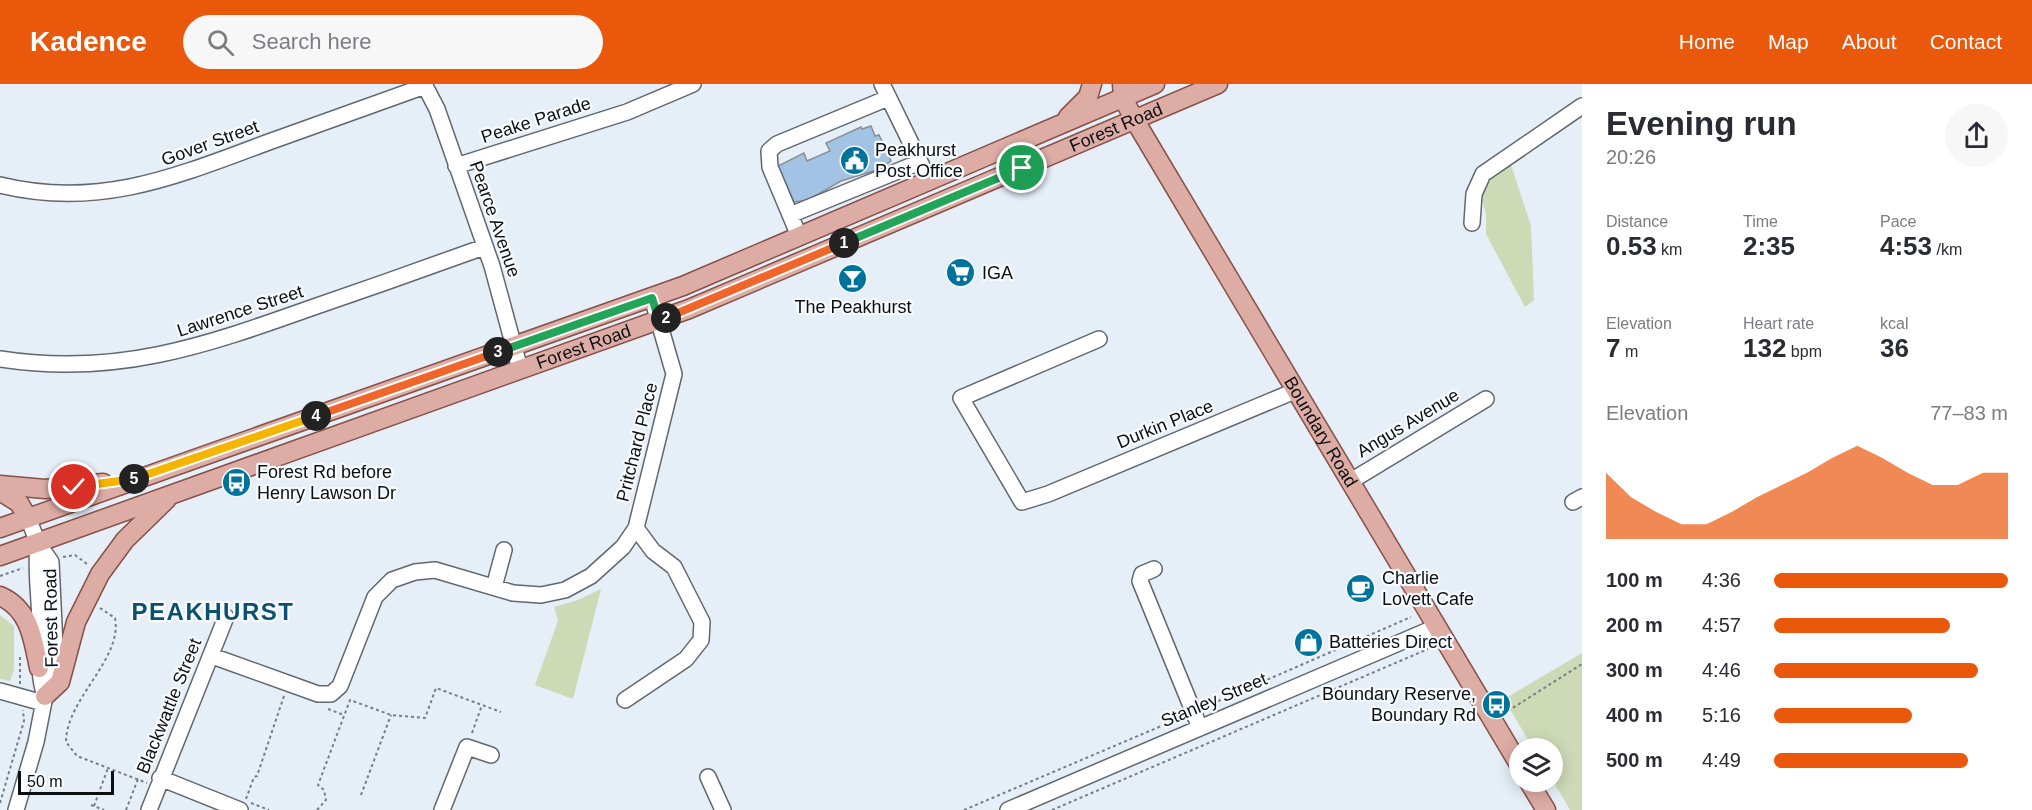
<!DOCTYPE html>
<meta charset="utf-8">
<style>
body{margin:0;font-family:Helvetica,sans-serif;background:#f7f7f7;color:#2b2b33;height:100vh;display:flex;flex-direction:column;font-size:22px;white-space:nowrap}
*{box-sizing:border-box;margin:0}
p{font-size:20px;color:#7c7c81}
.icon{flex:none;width:33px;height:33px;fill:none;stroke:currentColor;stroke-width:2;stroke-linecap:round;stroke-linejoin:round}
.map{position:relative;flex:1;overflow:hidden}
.side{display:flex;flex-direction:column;background:#fff;width:450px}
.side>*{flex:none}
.fabs{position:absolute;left:1509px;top:654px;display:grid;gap:12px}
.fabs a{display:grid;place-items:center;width:54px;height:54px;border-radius:50%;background:#fff;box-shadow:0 3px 15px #0003;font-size:30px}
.scale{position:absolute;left:18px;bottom:15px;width:96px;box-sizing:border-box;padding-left:6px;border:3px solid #0c0f12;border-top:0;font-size:16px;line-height:21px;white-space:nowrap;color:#0c0f12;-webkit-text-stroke:4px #f7fbfe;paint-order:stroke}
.pin{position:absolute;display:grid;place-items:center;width:51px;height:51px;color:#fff;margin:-26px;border:3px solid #fff;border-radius:50%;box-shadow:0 2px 6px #0007}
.km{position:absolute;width:30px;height:30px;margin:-15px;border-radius:50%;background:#222;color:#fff;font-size:16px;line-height:30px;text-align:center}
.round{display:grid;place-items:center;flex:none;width:63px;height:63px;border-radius:32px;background:#f7f7f7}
.overview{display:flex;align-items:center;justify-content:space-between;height:102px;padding:0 24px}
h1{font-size:33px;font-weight:800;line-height:45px}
.metrics{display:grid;grid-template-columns:repeat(3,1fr);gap:9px;height:102px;padding:6px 24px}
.metrics div{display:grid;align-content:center}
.metrics b{font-size:26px;font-weight:800}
.metrics small{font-size:16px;font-weight:400}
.metrics p{font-size:16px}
.chart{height:168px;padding:12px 24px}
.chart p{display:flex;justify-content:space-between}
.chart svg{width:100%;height:108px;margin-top:6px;fill:#ea580c;opacity:.7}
ul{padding:0 24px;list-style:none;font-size:20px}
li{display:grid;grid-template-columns:96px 72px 1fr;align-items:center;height:45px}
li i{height:15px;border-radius:8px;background:#ea580c}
header{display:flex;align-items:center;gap:36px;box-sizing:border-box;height:84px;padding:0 30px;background:#ea580c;color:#fff}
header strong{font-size:28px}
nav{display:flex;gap:33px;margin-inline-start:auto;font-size:21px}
.search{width:420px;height:54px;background:#f7f7f7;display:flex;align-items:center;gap:15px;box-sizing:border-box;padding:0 21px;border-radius:33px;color:#7c7c81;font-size:22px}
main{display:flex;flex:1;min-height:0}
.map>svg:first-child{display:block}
.green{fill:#cddab5}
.building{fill:#a3c3e5;stroke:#888f97;stroke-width:1.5}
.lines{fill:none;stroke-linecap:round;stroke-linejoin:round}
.minor-casing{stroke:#60676f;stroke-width:18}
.major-casing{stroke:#855149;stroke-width:21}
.path{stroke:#787d83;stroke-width:2;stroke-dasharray:3 3;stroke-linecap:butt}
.minor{stroke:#fff;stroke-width:15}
.major{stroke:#ddaca4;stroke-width:18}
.split-1-casing{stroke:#fff;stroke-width:12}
.split-2-casing{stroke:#fff;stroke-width:12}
.split-3-casing{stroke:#fff;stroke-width:12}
.split-4-casing{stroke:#fff;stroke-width:12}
.split-5-casing{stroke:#fff;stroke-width:12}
.split-6-casing{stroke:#fff;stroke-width:12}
.split-1{stroke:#22a559;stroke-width:8}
.split-2{stroke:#f0652b;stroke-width:8}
.split-3{stroke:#22a559;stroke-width:8}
.split-4{stroke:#f0652b;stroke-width:8}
.split-5{stroke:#f5b400;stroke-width:8}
.split-6{stroke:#f5b400;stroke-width:8}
.labels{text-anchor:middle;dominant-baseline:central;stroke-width:4.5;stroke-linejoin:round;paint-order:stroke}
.street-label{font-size:18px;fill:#0c0f12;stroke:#f7fbfe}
.poi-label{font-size:18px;fill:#0c0f12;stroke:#f7fbfe;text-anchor:start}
.district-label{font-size:24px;font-weight:bold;letter-spacing:1.5px;fill:#0b516f;stroke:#f7fbfe}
</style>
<header>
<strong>Kadence</strong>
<div class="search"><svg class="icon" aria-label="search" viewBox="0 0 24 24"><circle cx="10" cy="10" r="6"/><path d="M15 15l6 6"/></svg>Search here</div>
<nav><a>Home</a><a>Map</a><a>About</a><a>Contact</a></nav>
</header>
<main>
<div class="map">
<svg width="1582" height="726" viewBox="0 0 1582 726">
<rect width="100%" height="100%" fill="#e6eef7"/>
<path class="green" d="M1511 81 1531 142 1534 216 1525 223 1486 150V129L1481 114 1486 96Z
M601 505 573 615 535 601 558 537 554 523 578 516Z
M0 531 14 542V586L10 597 0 595Z
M1582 569V726H1570L1553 697 1552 664H1533L1504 615Z"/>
<path class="building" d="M871 42 875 52 879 51 891 77 880 85 841 97 808 116 794 118 778 82 804 69 807 77 830 67 826 59 861 43 862 45Z"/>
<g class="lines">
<defs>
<path id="minor" d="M424 0 437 25 492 182 520 285
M882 0 924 86
M456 82 627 28 693 0
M0 101C98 125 175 93 266 59 319 40 372 21 425 2
M790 131 920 78
M1472 139 1474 110 1483 90 1582 22
M799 152 770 83 769 67 777 60 888 14
M1099 255 961 314 1022 418 1048 410 1297 306
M0 275C116 293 204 262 311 224 369 204 426 184 484 163
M1351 397 1486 315
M1573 418 1582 413
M38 459C35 487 40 514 40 543 41 567 37 589 45 612
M1154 485 1142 490 1140 497 1200 644
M494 503 504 466
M212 572 318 610H331L340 602 375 513 392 496 415 488 435 486 513 509 541 511 565 506 591 492 623 463 636 444 674 290 652 214
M0 607 43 619
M625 616 686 575 701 556 702 538 674 483 653 467 636 444
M708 693 723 726
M160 694 240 726
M16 726 36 658 45 612 51 601 55 563 51 478 38 459 28 434
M149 726 226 533
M442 726 467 663 491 671
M1008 726 1436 543"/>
<g id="major">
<path id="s1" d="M1122 0 1123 14 1134 35 1520 682"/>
<path d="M1068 33 1088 13 1092 0"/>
<path d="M0 401 45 405 103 399"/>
<path d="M0 407 19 419 28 434"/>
<path d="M0 444 683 202 1155 0"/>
<path id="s2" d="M0 472 689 225 1218 0"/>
<path d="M0 512C30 525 33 555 39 584"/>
<path d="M45 612 60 598 76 538 100 490 125 456 167 415"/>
<path d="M1529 698 1546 726"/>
</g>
</defs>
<use href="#minor" class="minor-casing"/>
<use href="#major" class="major-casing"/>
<path class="path" d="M63 473 75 471 87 480
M0 492 23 484
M100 524 115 534C123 575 66 615 66 658L77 672 147 699
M20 600V572
M1207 622 1411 533
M328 625 344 631
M1508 627 1582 580
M472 649 482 621
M361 711 391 631
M246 715 254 693 257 692 284 612
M0 719 24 637 23 626
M251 719 269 726
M91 721 104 726
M94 722 108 684
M126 726 138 695
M317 726 326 716 324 706 318 701 350 616 391 631 425 634 436 604 501 628
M964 726 1180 634
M1052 726 1428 565"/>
<use href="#minor" class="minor"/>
<use href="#major" class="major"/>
</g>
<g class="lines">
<defs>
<path id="split-1" d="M844 159 1022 84"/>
<path id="split-2" d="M666 234 844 159"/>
<path id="split-3" d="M498 268 652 214 659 236 666 234"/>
<path id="split-4" d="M316 332 498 268"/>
<path id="split-5" d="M134 395 316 332"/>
<path id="split-6" d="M74 403 134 395"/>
</defs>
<use href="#split-1" class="split-1-casing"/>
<use href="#split-2" class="split-2-casing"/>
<use href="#split-3" class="split-3-casing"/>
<use href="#split-4" class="split-4-casing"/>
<use href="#split-5" class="split-5-casing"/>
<use href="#split-6" class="split-6-casing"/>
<use href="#split-1" class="split-1"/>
<use href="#split-2" class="split-2"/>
<use href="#split-3" class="split-3"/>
<use href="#split-4" class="split-4"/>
<use href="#split-5" class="split-5"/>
<use href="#split-6" class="split-6"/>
</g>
<defs>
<symbol id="civic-disc" viewBox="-11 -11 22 22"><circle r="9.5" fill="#00739d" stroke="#f7fbfe"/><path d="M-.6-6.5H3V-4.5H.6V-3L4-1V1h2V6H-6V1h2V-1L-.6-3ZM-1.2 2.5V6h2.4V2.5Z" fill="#fff"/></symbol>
<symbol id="supermarket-disc" viewBox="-11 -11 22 22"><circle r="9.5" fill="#00739d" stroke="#f7fbfe"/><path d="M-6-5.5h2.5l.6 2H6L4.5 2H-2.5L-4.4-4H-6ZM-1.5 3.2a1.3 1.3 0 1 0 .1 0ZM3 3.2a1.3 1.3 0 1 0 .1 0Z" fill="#fff"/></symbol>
<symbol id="bar-disc" viewBox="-11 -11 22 22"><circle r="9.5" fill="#00739d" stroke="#f7fbfe"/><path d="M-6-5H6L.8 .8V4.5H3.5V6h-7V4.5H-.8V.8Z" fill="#fff"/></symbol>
<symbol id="bus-disc" viewBox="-11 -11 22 22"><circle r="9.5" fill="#00739d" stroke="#f7fbfe"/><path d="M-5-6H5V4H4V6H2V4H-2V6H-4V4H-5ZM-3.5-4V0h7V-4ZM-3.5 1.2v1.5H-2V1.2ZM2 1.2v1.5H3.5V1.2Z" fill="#fff"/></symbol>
<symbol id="cafe-disc" viewBox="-11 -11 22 22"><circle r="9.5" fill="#00739d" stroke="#f7fbfe"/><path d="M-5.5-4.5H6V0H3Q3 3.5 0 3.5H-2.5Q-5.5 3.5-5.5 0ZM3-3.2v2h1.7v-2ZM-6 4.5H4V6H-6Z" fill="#fff"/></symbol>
<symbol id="shop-disc" viewBox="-11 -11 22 22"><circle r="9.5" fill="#00739d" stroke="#f7fbfe"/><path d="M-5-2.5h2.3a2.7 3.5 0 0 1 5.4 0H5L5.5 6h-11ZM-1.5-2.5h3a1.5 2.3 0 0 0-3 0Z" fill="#fff"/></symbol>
</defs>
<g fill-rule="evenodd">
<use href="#civic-disc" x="838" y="60" width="33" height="33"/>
<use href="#supermarket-disc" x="944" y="172" width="33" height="33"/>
<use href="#bar-disc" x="836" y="178" width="33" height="33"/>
<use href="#bus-disc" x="220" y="382" width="33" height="33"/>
<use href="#cafe-disc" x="1344" y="488" width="33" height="33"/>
<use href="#shop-disc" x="1292" y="542" width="33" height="33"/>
<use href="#bus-disc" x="1480" y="604" width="33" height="33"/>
</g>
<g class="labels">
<g class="street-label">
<text transform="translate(536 36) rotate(-18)">Peake Parade</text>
<text stroke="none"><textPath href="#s2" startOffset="1196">Forest Road</textPath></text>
<text transform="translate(210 59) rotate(-20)">Gover Street</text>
<text transform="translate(495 135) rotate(71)">Pearce Avenue</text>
<text transform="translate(240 227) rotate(-18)">Lawrence Street</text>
<text stroke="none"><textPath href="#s2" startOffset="620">Forest Road</textPath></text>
<text transform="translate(1408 339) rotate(-31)">Angus Avenue</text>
<text transform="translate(1165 340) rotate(-22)">Durkin Place</text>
<text stroke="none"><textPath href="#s1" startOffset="402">Boundary Road</textPath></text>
<text transform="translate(637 358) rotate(-76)">Pritchard Place</text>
<text transform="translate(51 534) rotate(-91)">Forest Road</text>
<text transform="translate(1214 616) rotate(-23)">Stanley Street</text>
<text transform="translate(169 622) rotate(-68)">Blackwattle Street</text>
</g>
<g class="poi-label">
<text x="875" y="66">Peakhurst<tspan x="875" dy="21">Post Office</tspan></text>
<text x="982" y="189">IGA</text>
<text x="853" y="223" text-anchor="middle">The Peakhurst</text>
<text x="257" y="388">Forest Rd before<tspan x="257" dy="21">Henry Lawson Dr</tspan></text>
<text x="1382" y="494">Charlie<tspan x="1382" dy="21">Lovett Cafe</tspan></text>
<text x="1329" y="558">Batteries Direct</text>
<text x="1476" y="610" text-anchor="end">Boundary Reserve,<tspan x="1476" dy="21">Boundary Rd</tspan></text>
</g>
<g class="district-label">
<text x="213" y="527">PEAKHURST</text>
</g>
</g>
</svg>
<div class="fabs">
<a><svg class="icon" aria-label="layers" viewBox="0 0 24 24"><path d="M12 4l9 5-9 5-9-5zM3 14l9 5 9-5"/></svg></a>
</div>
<div class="scale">50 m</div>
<div class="pin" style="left:1022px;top:84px;background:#1e9e55"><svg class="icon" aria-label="arrive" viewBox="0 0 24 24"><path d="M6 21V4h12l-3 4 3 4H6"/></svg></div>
<div class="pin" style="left:74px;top:403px;background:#d93025"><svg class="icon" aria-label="check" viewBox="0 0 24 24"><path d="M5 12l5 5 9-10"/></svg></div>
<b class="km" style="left:844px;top:159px">1</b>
<b class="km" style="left:666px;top:234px">2</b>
<b class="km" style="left:498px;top:268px">3</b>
<b class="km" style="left:316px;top:332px">4</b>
<b class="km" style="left:134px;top:395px">5</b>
</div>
<section class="side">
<div class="overview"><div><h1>Evening run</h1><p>20:26</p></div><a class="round"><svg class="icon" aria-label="share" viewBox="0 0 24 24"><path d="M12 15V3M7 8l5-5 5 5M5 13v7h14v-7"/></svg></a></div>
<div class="metrics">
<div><p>Distance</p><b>0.53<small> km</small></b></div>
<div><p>Time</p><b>2:35</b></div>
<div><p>Pace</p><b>4:53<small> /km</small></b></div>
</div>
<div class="metrics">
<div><p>Elevation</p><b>7<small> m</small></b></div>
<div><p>Heart rate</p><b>132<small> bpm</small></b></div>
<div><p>kcal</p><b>36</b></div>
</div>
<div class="chart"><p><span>Elevation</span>77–83 m</p>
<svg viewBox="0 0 160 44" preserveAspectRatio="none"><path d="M0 44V17L10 27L20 33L30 38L40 38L50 33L60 27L70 22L80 17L90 11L100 6L110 11L120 17L130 22L140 22L150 17L160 17V44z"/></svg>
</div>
<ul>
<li><b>100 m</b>4:36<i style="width:100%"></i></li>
<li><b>200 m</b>4:57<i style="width:75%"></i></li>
<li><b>300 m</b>4:46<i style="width:87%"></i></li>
<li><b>400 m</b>5:16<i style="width:59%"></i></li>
<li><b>500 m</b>4:49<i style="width:83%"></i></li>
</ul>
</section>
</main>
